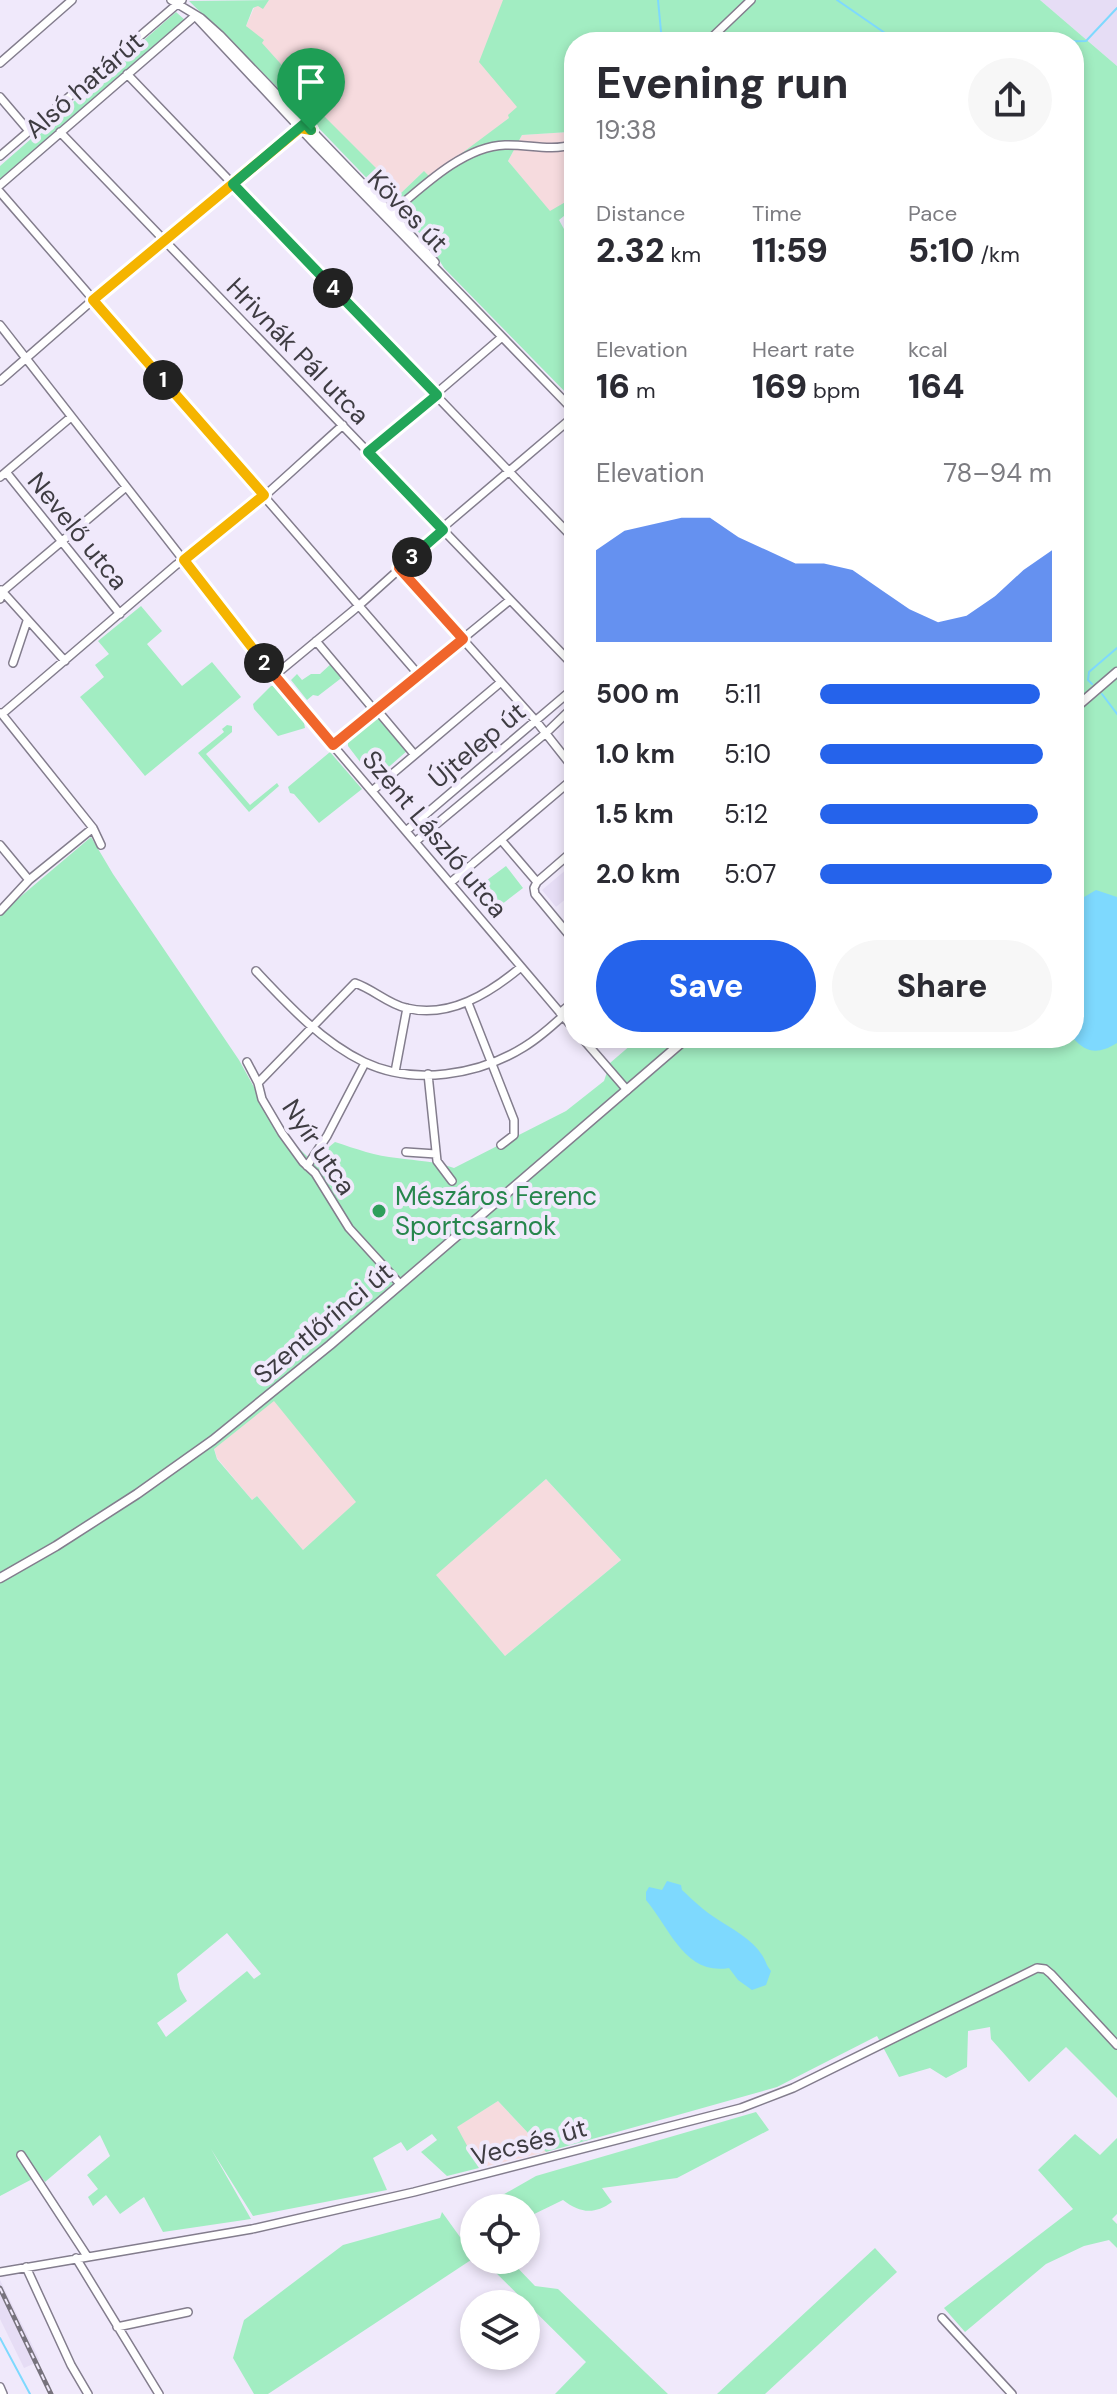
<!DOCTYPE html>
<meta charset="utf-8">
<style>
body{margin:0;font-family:"DM Sans",sans-serif;background:#f7f7f7;color:#2b2b33;height:100vh;display:flex;flex-direction:column;font-size:30px;white-space:nowrap}
*{box-sizing:border-box;margin:0}
p{font-size:26px;color:#7c7c81}
.icon{flex:none;width:44px;height:44px;fill:none;stroke:currentColor;stroke-width:2;stroke-linecap:round;stroke-linejoin:round}
.map{position:relative;flex:1;overflow:hidden}
.side{position:absolute;left:564px;top:32px;width:520px;height:1016px;display:flex;flex-direction:column;background:#fff;border-radius:32px;box-shadow:0 4px 12px #0003}
.side>*{flex:none}
.fabs{position:absolute;left:460px;top:2194px;display:grid;gap:16px}
.fabs a{display:grid;place-items:center;width:80px;height:80px;border-radius:50%;background:#fff;box-shadow:0 4px 12px #0003;font-size:40px}
.pin{position:absolute;display:grid;place-items:center;width:68px;height:68px;color:#fff;margin:-82px -34px;border-radius:50% 50% 50% 0;rotate:-45deg;box-shadow:0 0 8px #0007}
.pin .icon{rotate:45deg}
.km{position:absolute;width:40px;height:40px;margin:-20px;border-radius:50%;background:#222;color:#fff;font-size:22px;line-height:40px;text-align:center}
.round{display:grid;place-items:center;flex:none;width:84px;height:84px;border-radius:42px;background:#f7f7f7}
.overview{display:flex;align-items:center;justify-content:space-between;height:136px;padding:0 32px}
h1{font-size:44px;font-weight:800;line-height:60px}
.metrics{display:grid;grid-template-columns:repeat(3,1fr);gap:12px;height:136px;padding:8px 32px}
.metrics div{display:grid;align-content:center}
.metrics b{font-size:34px;font-weight:800}
.metrics small{font-size:22px;font-weight:400}
.metrics p{font-size:22px}
.chart{height:224px;padding:16px 32px}
.chart p{display:flex;justify-content:space-between}
.chart svg{width:100%;height:144px;margin-top:8px;fill:#2563eb;opacity:.7}
.button{display:flex;gap:16px;margin-top:auto;padding:16px 32px}
.button a{flex:1;height:92px;border-radius:48px;background:#2563eb;color:#fff;font-size:32px;font-weight:800;line-height:92px;text-align:center}
.button a+a{background:#f7f7f7;color:#2b2b33}
ul{padding:0 32px;list-style:none;font-size:26px}
li{display:grid;grid-template-columns:128px 96px 1fr;align-items:center;height:60px}
li i{height:20px;border-radius:10px;background:#2563eb}
.map>svg:first-child{display:block}
.built{fill:#e6ddf5}
.industrial{fill:#f6dbde}
.green{fill:#a2edc2;fill-rule:evenodd}
.water{fill:#7ed9fe}
.lines{fill:none;stroke-linecap:round;stroke-linejoin:round}
.stream{stroke:#7ed9fe;stroke-width:2}
.minor-casing{stroke:#837d8d;stroke-width:10}
.major-casing{stroke:#837d8d;stroke-width:11}
.minor{stroke:#fff;stroke-width:7}
.major{stroke:#fff;stroke-width:8}
.rail-casing{stroke:#77737d;stroke-width:5}
.rail{stroke:#f0e9fb;stroke-width:2;stroke-dasharray:6;stroke-linecap:butt}
.split-1-casing{stroke:#fff;stroke-width:16}
.split-2-casing{stroke:#fff;stroke-width:16}
.split-3-casing{stroke:#fff;stroke-width:16}
.split-4-casing{stroke:#fff;stroke-width:16}
.split-5-casing{stroke:#fff;stroke-width:16}
.split-1{stroke:#f5b400;stroke-width:10}
.split-2{stroke:#f5b400;stroke-width:10}
.split-3{stroke:#f0652b;stroke-width:10}
.split-4{stroke:#22a559;stroke-width:10}
.split-5{stroke:#22a559;stroke-width:10}
.leisure-dot{fill:#2e9e5b;stroke:#f0e9fb;stroke-width:3}
.labels{text-anchor:middle;dominant-baseline:central;stroke-width:8;stroke-linejoin:round;paint-order:stroke}
.street-label{font-size:26px;fill:#3e3c42;stroke:#f0e9fb}
.leisure-label{font-size:26px;fill:#27864d;stroke:#f0e9fb;text-anchor:start}
</style>
<div class="map">
<svg width="1117" height="2394" viewBox="0 0 1117 2394">
<rect width="100%" height="100%" fill="#f0e9fb"/>
<path class="built" d="M1040 0H1117V66Z
M574 863V892L556 907 542 890Z
M0 2280 40 2361 24 2368 0 2319Z"/>
<path class="industrial" d="M269 0H604L528 104 430 178 423 172 401 193 316 109 315 102 246 26 254 8 258 5 263 8Z
M574 125V197L550 212 508 161 522 135 568 132Z
M274 1400 357 1502 303 1550 257 1496 252 1500 217 1458 214 1448Z
M546 1479 621 1560 505 1656 435 1575Z
M498 2101 546 2152 479 2168 456 2127Z"/>
<path class="green" d="M269 0 263 9 258 6 253 8 246 26 264 40 262 43 315 102 317 109 401 193 424 171 430 177 509 118 508 115 517 107 479 62 503 0H1040L1117 66V2098L1066 2047 1029 2082 991 2039 990 2027 968 2031 967 2067 946 2078 930 2068 899 2077 877 2036 777 2087 546 2152 498 2101 457 2127 479 2168 447 2176 421 2152 437 2140 432 2134 407 2151 401 2142 373 2158 387 2190 253 2216 211 2149 251 2219 163 2232 144 2197 120 2214 106 2195 93 2206 88 2197 98 2189 87 2175 110 2156 100 2135 45 2182 40 2175 0 2196V914L91 837 113 874 239 1060 275 1125 312 1161 335 1142C356 1149 376 1156 397 1158 418 1161 435 1161 454 1168L566 1111 604 1081 610 1063 639 1038H1074V42H574V125L569 132 522 135 508 161 550 211 574 197V208L559 220 574 247V401L444 268 429 243 310 119 189 1ZM274 1401 356 1502 303 1550 257 1496 252 1500 217 1459 214 1449ZM546 1479 621 1560 505 1656 436 1575ZM227 1933 261 1974 254 1979 247 1971 166 2037 157 2023 187 2001 180 1989 177 1974Z
M176 12 185 20 0 184V166Z
M141 606 162 631 147 644 182 686 212 662 241 697 145 776 80 697 104 677 95 665 109 654 98 641Z
M333 662 344 676 318 696 313 695 307 700 291 680 297 674 302 680 311 674H320Z
M271 686H273L304 723 305 728 278 736 254 709 253 704Z
M377 716 408 750 374 780 348 746V741Z
M227 725 232 726V732L206 754 250 805 277 783 279 786 249 812 198 753 224 732 222 729Z
M330 752 362 789 319 823 294 794 290 793 288 787Z
M506 866 523 888 492 912 475 889Z
M756 2112 769 2130 677 2178 602 2188 612 2202C594 2215 580 2213 563 2200L526 2218V2208H488L499 2197 536 2176Z
M1075 2134 1100 2155 1117 2138V2214L1112 2219 1117 2224V2248L1109 2240 1084 2246 1046 2264 965 2332 944 2308 1073 2209 1038 2170Z
M442 2212 460 2237 474 2223V2258L268 2394H254L233 2358 244 2320 343 2245 440 2218Z
M875 2248 897 2272 765 2394H717Z
M483 2260H510L535 2286 558 2289 668 2394H555L586 2362Z"/>
<path class="water" d="M1096 890 1117 897V1043C1099 1054 1087 1054 1073 1038L1074 903Z
M667 1881 681 1885 682 1890C693 1900 704 1911 717 1919 732 1929 752 1939 762 1955 766 1961 766 1965 771 1971L766 1985 752 1990 738 1980 729 1968C685 1976 669 1927 646 1900V1892L649 1887 662 1890Z"/>
<g class="lines">
<path class="stream" d="M658 0 662 42
M837 0 898 42
M1047 42 1086 41 1117 8
M1092 684 1088 680 1089 672 1117 648
M1102 694 1117 714
M0 2338 30 2394"/>
<defs>
<path id="minor" d="M171 0 201 18 220 35 391 213 435 262
M196 17 312 141 574 411
M707 42 751 0
M0 63 72 0
M127 74 574 539
M0 97 29 131
M60 132 574 666
M0 156 182 0
M0 185 195 16
M0 192 419 675
M388 216C420 189 463 146 505 145 529 144 550 152 574 144
M0 325 274 676 574 1029
M0 381 157 244 170 238 301 127
M368 452 502 337
M6 472 120 614
M0 477 71 417
M441 529 574 416
M399 568 536 721 574 769
M1 590 65 661
M0 599 3 591 126 487
M316 641 375 711
M13 663 27 621
M274 676 355 609 443 530
M377 710 414 754
M1 713 93 828 101 845
M2 714 176 565C235 527 290 472 343 425
M333 745 510 600
M372 791 501 682
M406 831 574 688
M502 841 537 882
M415 842 546 733 574 706
M0 845 29 880
M537 882 534 888 535 894 574 941
M537 882 574 850
M450 883 574 778
M0 911 29 880 93 828
M256 971C288 1005 321 1041 364 1062 414 1086 479 1075 524 1047 539 1038 551 1027 563 1016
M468 1003 514 1120V1135L501 1145
M560 1013 574 1001
M582 1038 627 1090
M247 1062 258 1083 262 1099 282 1133 303 1162 315 1173 349 1228 400 1284
M395 1072 407 1008
M428 1074 437 1161 452 1181
M258 1083 355 983C373 989 388 1004 406 1008 449 1019 490 993 521 967
M406 1152 436 1154
M307 1166 327 1136 365 1063
M21 2155 87 2256
M76 2258 159 2394
M26 2267 71 2365 88 2394
M0 2272 252 2229 414 2192 741 2108 793 2088 1037 1968 1045 1969 1051 1974 1117 2045
M942 2318 1012 2394
M117 2327 188 2312
M0 2387 3 2394"/>
<path id="major" d="M1074 709 1117 672
M0 1578 56 1546 137 1494 213 1440 330 1345 687 1038"/>
</defs>
<use href="#minor" class="minor-casing"/>
<use href="#major" class="major-casing"/>
<use href="#minor" class="minor"/>
<use href="#major" class="major"/>
<defs>
<path id="rail" d="M0 2288 51 2394"/>
</defs>
<use href="#rail" class="rail-casing"/>
<use href="#rail" class="rail"/>
</g>
<g class="lines">
<defs>
<path id="split-1" d="M163 380 93 300 300 128 311 130"/>
<path id="split-2" d="M163 380 264 495 184 560 264 663"/>
<path id="split-3" d="M264 663 333 745 463 639 399 568 412 557"/>
<path id="split-4" d="M333 288 437 395 368 452 443 530 412 557"/>
<path id="split-5" d="M311 130 305 123 233 184 333 288"/>
</defs>
<use href="#split-1" class="split-1-casing"/>
<use href="#split-2" class="split-2-casing"/>
<use href="#split-3" class="split-3-casing"/>
<use href="#split-4" class="split-4-casing"/>
<use href="#split-5" class="split-5-casing"/>
<use href="#split-1" class="split-1"/>
<use href="#split-2" class="split-2"/>
<use href="#split-3" class="split-3"/>
<use href="#split-4" class="split-4"/>
<use href="#split-5" class="split-5"/>
</g>
<circle class="leisure-dot" cx="379" cy="1211" r="8"/>
<g class="labels">
<g class="street-label">
<text transform="translate(84 85) rotate(-41)">Alsó határút</text>
<text transform="translate(408 211) rotate(46)">Köves út</text>
<text transform="translate(298 351) rotate(46)">Hrivnák Pál utca</text>
<text transform="translate(78 531) rotate(51)">Nevelő utca</text>
<text transform="translate(477 745) rotate(-40)">Újtelep út</text>
<text transform="translate(435 834) rotate(50)">Szent László utca</text>
<text transform="translate(319 1147) rotate(56)">Nyír utca</text>
<text transform="translate(323 1323) rotate(-40)">Szentlőrinci út</text>
<text transform="translate(529 2142) rotate(-15)">Vecsés út</text>
</g>
<g class="leisure-label">
<text x="395" y="1196">Mészáros Ferenc<tspan x="395" dy="30">Sportcsarnok</tspan></text>
</g>
</g>
</svg>
<div class="fabs">
<a><svg class="icon" aria-label="locate" viewBox="0 0 24 24"><circle cx="12" cy="12" r="6"/><path d="M12 2v4M12 18v4M2 12h4M18 12h4"/></svg></a>
<a><svg class="icon" aria-label="layers" viewBox="0 0 24 24"><path d="M12 4l9 5-9 5-9-5zM3 14l9 5 9-5"/></svg></a>
</div>
<div class="pin" style="left:311px;top:130px;background:#1e9e55"><svg class="icon" aria-label="arrive" viewBox="0 0 24 24"><path d="M6 21V4h12l-3 4 3 4H6"/></svg></div>
<b class="km" style="left:163px;top:380px">1</b>
<b class="km" style="left:264px;top:663px">2</b>
<b class="km" style="left:412px;top:557px">3</b>
<b class="km" style="left:333px;top:288px">4</b>
<section class="side">
<div class="overview"><div><h1>Evening run</h1><p>19:38</p></div><a class="round"><svg class="icon" aria-label="share" viewBox="0 0 24 24"><path d="M12 15V3M7 8l5-5 5 5M5 13v7h14v-7"/></svg></a></div>
<div class="metrics">
<div><p>Distance</p><b>2.32<small> km</small></b></div>
<div><p>Time</p><b>11:59</b></div>
<div><p>Pace</p><b>5:10<small> /km</small></b></div>
</div>
<div class="metrics">
<div><p>Elevation</p><b>16<small> m</small></b></div>
<div><p>Heart rate</p><b>169<small> bpm</small></b></div>
<div><p>kcal</p><b>164</b></div>
</div>
<div class="chart"><p><span>Elevation</span>78–94 m</p>
<svg viewBox="0 0 160 44" preserveAspectRatio="none"><path d="M0 44V16L10 10L20 8L30 6L40 6L50 12L60 16L70 20L80 20L90 22L100 28L110 34L120 38L130 36L140 30L150 22L160 16V44z"/></svg>
</div>
<ul>
<li><b>500 m</b>5:11<i style="width:95%"></i></li>
<li><b>1.0 km</b>5:10<i style="width:96%"></i></li>
<li><b>1.5 km</b>5:12<i style="width:94%"></i></li>
<li><b>2.0 km</b>5:07<i style="width:100%"></i></li>
</ul>
<div class="button"><a>Save</a><a>Share</a></div>
</section>
</div>
